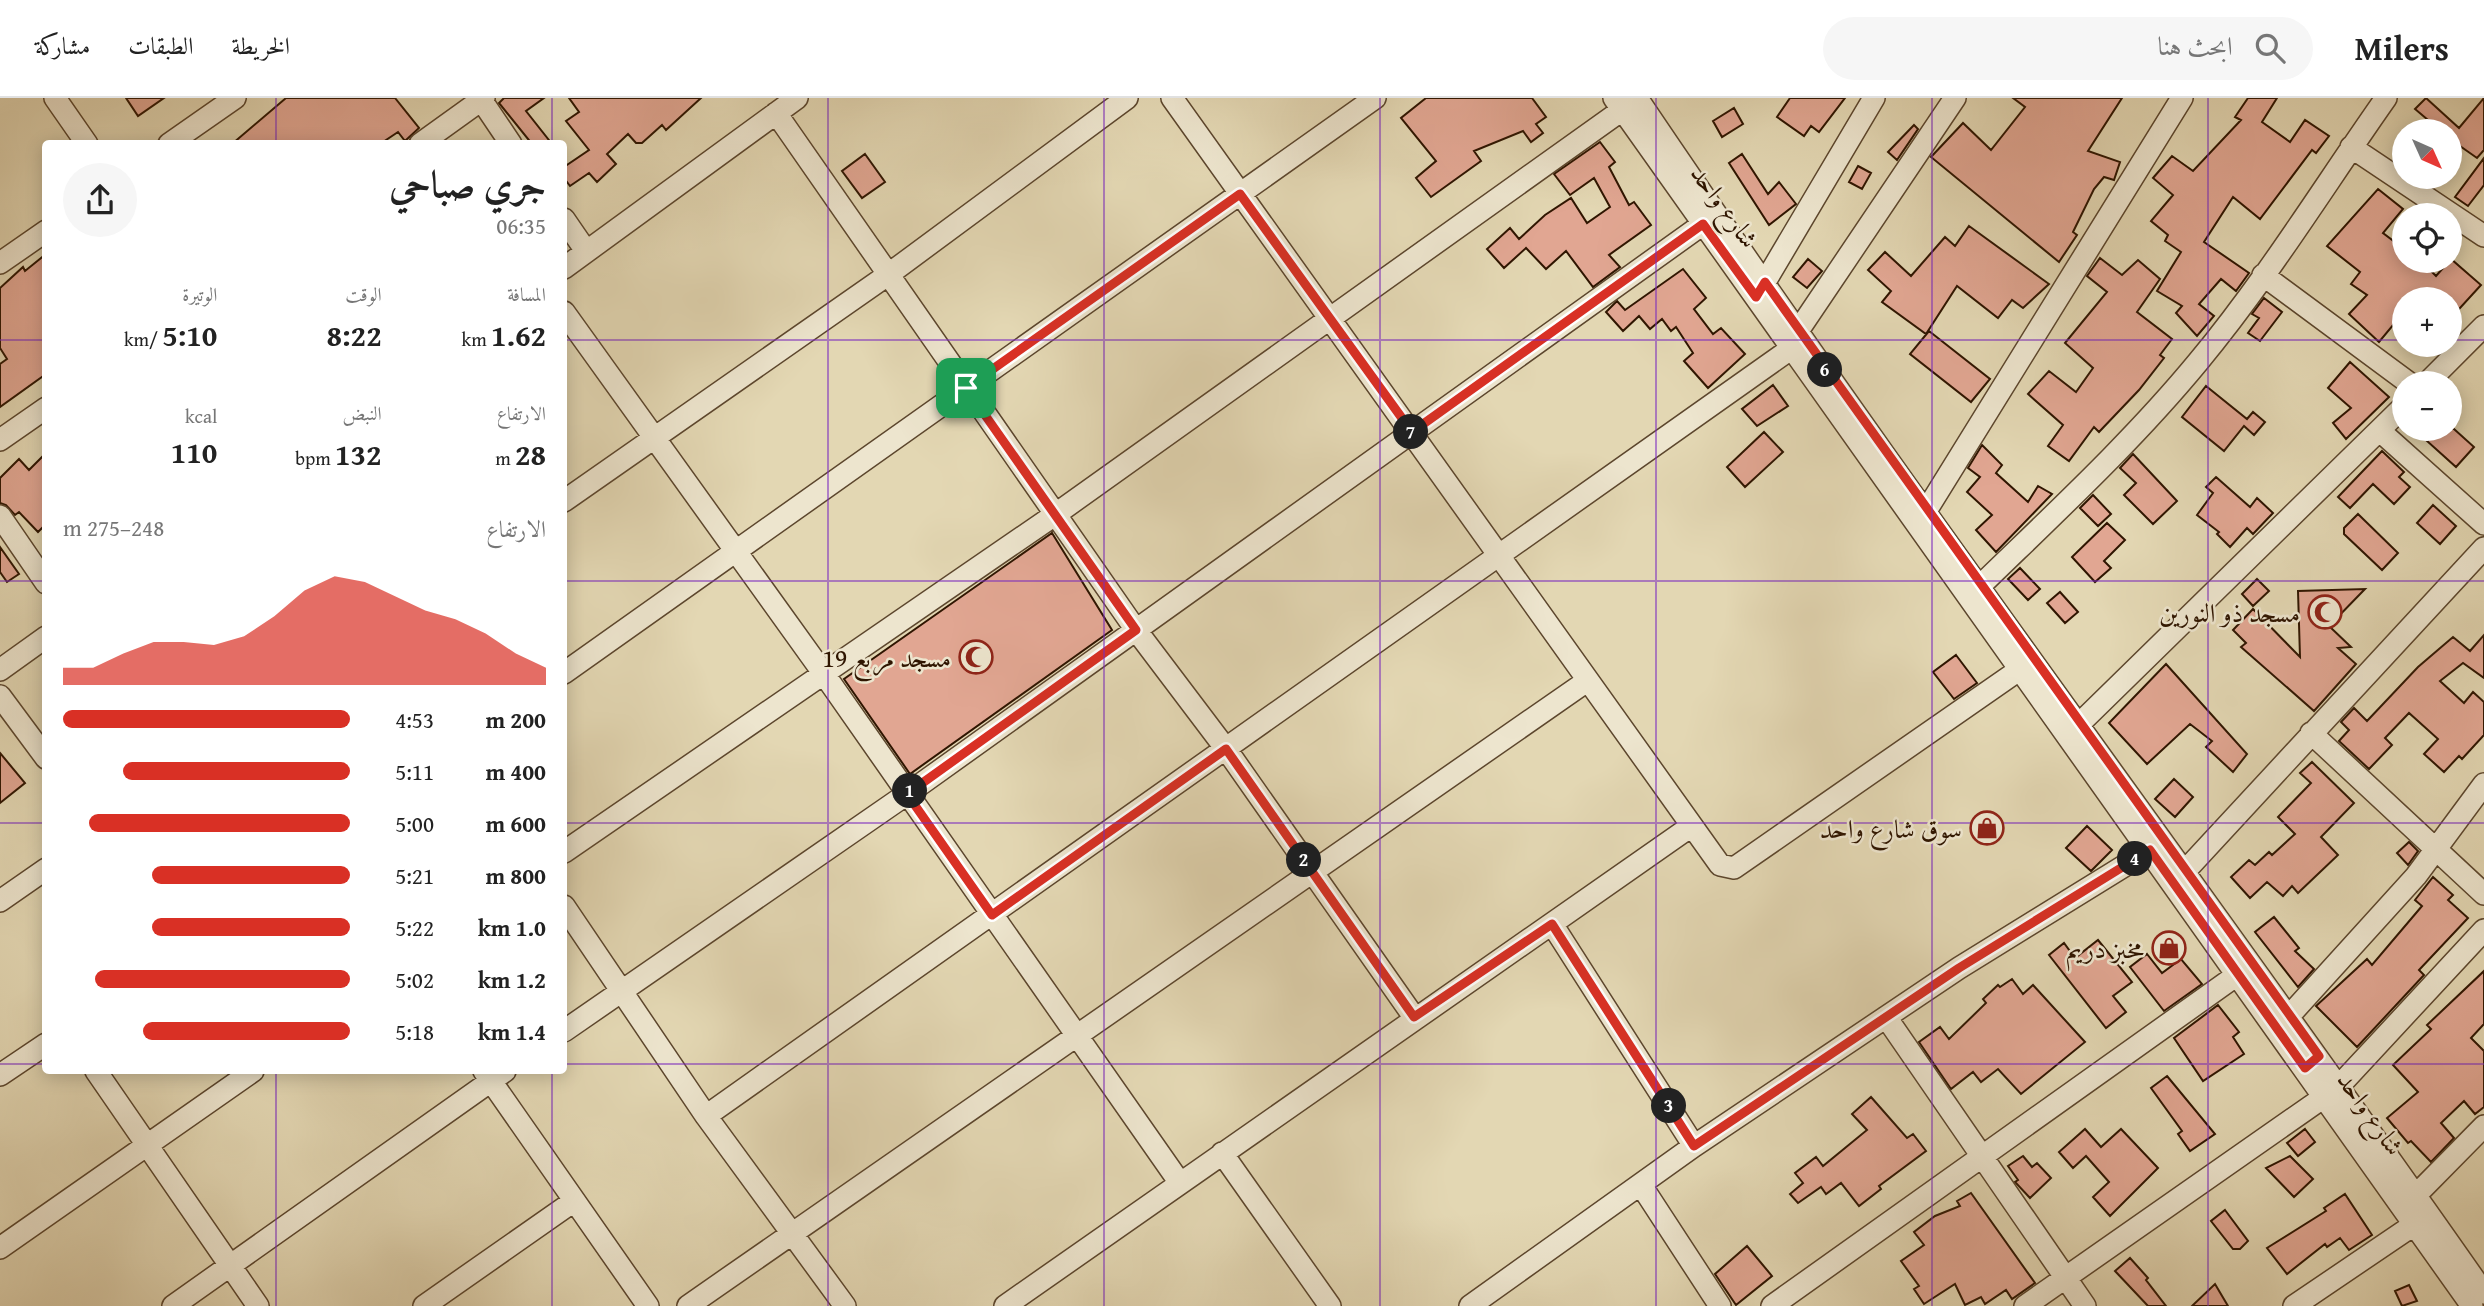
<!DOCTYPE html>
<html lang="ar">
<meta charset="utf-8">
<style>
body{margin:0;font-family:"Gentium Book Plus",Amiri,serif;background:#f6f6f6;color:#222;direction:rtl;height:100vh;display:flex;flex-direction:column;font-size:26px;white-space:nowrap}
*{box-sizing:border-box;margin:0}
p{font-size:23px;color:#767676}
.icon{flex:none;width:38px;height:38px;fill:none;stroke:currentColor;stroke-width:2;stroke-linecap:round;stroke-linejoin:round}
.map{position:relative;flex:1;overflow:hidden;direction:ltr}
.panel{position:absolute;left:42px;top:42px;width:525px;height:934px;display:flex;flex-direction:column;background:#fff;border-radius:7px;box-shadow:0 4px 18px #0003;direction:rtl}
.panel>*{flex:none}
.needle{width:46px;rotate:135deg}
.buttons{position:absolute;left:2392px;top:21px;display:grid;gap:14px}
.buttons a{display:grid;place-items:center;width:70px;height:70px;border-radius:50%;background:#fff;box-shadow:0 4px 18px #0003;font-size:35px}
.pin{position:absolute;display:grid;place-items:center;width:60px;height:60px;color:#fff;margin:-30px;border-radius:14px;box-shadow:0 4px 10px #0006}
.km{position:absolute;width:35px;height:35px;margin:-18px;border-radius:50%;background:#222;color:#fff;font-size:19px;line-height:35px;text-align:center}
.round{display:grid;place-items:center;flex:none;width:74px;height:74px;border-radius:37px;background:#f6f6f6}
.head{display:flex;align-items:center;justify-content:space-between;height:119px;padding:0 21px}
h1{font-size:38px;font-weight:700;line-height:52px}
.figures{display:grid;grid-template-columns:repeat(3,1fr);gap:10px;height:119px;padding:7px 21px}
.figures div{display:grid;align-content:center}
.figures b{font-size:30px;font-weight:700}
.figures small{font-size:19px;font-weight:400}
.figures p{font-size:19px}
.chart{height:196px;padding:14px 21px}
.chart p{display:flex;justify-content:space-between}
.chart svg{width:100%;height:126px;margin-top:7px;fill:#d93025;opacity:.7}
ul{padding:0 21px;list-style:none;font-size:23px}
li{display:grid;grid-template-columns:112px 84px 1fr;align-items:center;height:52px}
li i{height:18px;border-radius:9px;background:#d93025}
header{display:flex;align-items:center;gap:42px;box-sizing:border-box;height:98px;padding:0 35px;background:#fff;border-bottom:2px solid #e0e0e0}
header strong{font-size:33px}
nav{display:flex;gap:38px;margin-inline-start:auto;font-size:24px}
.search{width:490px;height:63px;background:#f6f6f6;display:flex;align-items:center;gap:18px;box-sizing:border-box;padding:0 24px;border-radius:38px;color:#767676;font-size:26px}
.map>svg:first-child{display:block}
.building{fill:#e1a692;stroke:#2f1500;stroke-width:2}
.lines{fill:none;stroke-linecap:round;stroke-linejoin:round}
.minor-casing{stroke:#5c462d;stroke-width:24}
.minor{stroke:#ede5ce;stroke-width:21}
.route-casing{stroke:#fff;stroke-width:14}
.route{stroke:#d93025;stroke-width:9}
.grid{fill:none;stroke:#7b2cbf;stroke-width:2;stroke-opacity:0.55}
.labels{text-anchor:middle;dominant-baseline:central;stroke-width:5;stroke-linejoin:round;paint-order:stroke}
.street-label{font-size:26px;fill:#2f1500;stroke:#ede5ce}
.poi-label{font-size:26px;fill:#2f1500;stroke:#ede5ce;text-anchor:end}
</style>
<header>
<strong>Milers</strong>
<div class="search"><svg class="icon" aria-label="search" viewBox="0 0 24 24"><circle cx="10" cy="10" r="6"/><path d="M15 15l6 6"/></svg>ابحث هنا</div>
<nav><a>الخريطة</a><a>الطبقات</a><a>مشاركة</a></nav>
</header>
<div class="map">
<svg width="2484" height="1208" viewBox="0 0 2484 1208">
<rect width="100%" height="100%" fill="#e3d7b3"/>
<filter id="stains"><feTurbulence type="fractalNoise" baseFrequency=".00286" numOctaves="4"/><feColorMatrix values="0 0 0 0 .2 0 0 0 0 .09 0 0 0 0 .02 0 0 0 .5 -.17"/></filter>
<radialGradient id="worn" r=".72"><stop offset=".6" stop-color="#630" stop-opacity="0"/><stop offset="1" stop-color="#630" stop-opacity=".3"/></radialGradient>
<path class="building" d="M126 0H164L138 18Z
M286 0H395L419 30 405 43 398 34 380 46H232Z
M504 0H544L526 13 552 46H532L499 5Z
M569 0H701L666 32 662 27 642 45H636L628 36 607 56 616 66 597 84 589 75 570 88 564 80V69L589 52 566 23 579 14Z
M1426 0H1532L1546 19 1536 26 1543 35 1531 44 1523 33 1474 53 1481 63 1431 99 1416 80 1436 63 1401 20Z
M1790 0H1845L1819 34 1811 28 1804 38 1777 19Z
M2013 0H2122L2088 53 2120 64 2114 82 2104 79 2094 91 2073 134 2077 137 2059 164 1931 59 1963 25 1991 52 2025 9Z
M2248 0H2277L2262 24 2290 44 2305 22 2329 38 2316 55 2312 52 2260 121 2233 99 2204 144 2249 175 2236 193 2221 181 2199 206 2214 218 2197 238 2176 215 2182 208 2157 193 2181 154 2165 143 2168 137 2151 123 2173 97 2153 80 2172 58 2193 73 2241 22 2235 19Z
M2426 0 2459 30 2484 0V52L2477 60 2450 41V33H2441L2415 11Z
M1734 10 1743 26 1722 39 1713 23Z
M1914 27 1918 31 1897 62 1888 54Z
M1600 44 1615 64 1609 69 1629 107 1634 104 1651 127 1609 157 1620 169 1593 189 1566 153 1546 171 1526 150 1504 170 1487 151 1510 130 1519 141 1545 117 1571 100 1587 125 1610 109 1594 80 1570 97 1554 76Z
M865 56 885 84 862 100 842 73Z
M1742 56 1768 96 1779 84 1796 106 1769 127 1729 65Z
M2484 60V87L2468 108 2455 99Z
M1858 68 1871 75 1862 91 1849 84Z
M2378 91 2403 111 2383 135 2404 151V163H2421L2436 178 2451 161 2481 187 2450 221V201H2404V214L2379 244 2349 216 2367 197 2351 186 2360 174 2327 148Z
M1969 128 2049 186 2023 210 2012 202 1998 220 1957 188 1926 236 1882 204 1891 193 1868 172 1885 154 1911 178 1945 139 1955 148Z
M46 156V276L0 309V266L7 261 0 250V190L23 169 25 173Z
M2100 160 2122 177 2138 162 2160 181 2137 214 2172 241 2160 257 2164 260 2139 292 2099 334 2094 329 2069 363 2048 348 2063 327 2028 296 2049 273 2076 294 2093 270 2065 245 2107 194 2087 178Z
M1808 161 1822 173 1807 190 1793 179Z
M1683 171 1706 200 1694 211 1713 236 1721 230 1745 256 1708 290 1684 263 1693 255 1676 229 1671 233 1662 221 1650 231 1639 218 1623 233 1606 214 1617 203 1625 212Z
M2264 200 2282 214 2260 243 2248 235 2259 220 2252 216Z
M1929 233 1990 281 1971 304 1910 256Z
M2350 264 2389 299 2346 341 2333 325 2351 310 2328 290Z
M1773 287 1788 308 1757 328 1742 311Z
M2206 288 2247 321 2253 314 2265 324 2254 337 2244 328 2224 353 2182 319Z
M2438 331H2454L2474 349 2456 369 2427 343Z
M1764 334 1783 354 1745 389 1727 369Z
M1982 347 2002 367 1996 375 2028 404 2038 388 2052 396 1996 454 1976 432 1992 417 1967 394 1980 379 1968 370Z
M2382 353 2404 374 2399 379 2410 389 2394 406 2373 386 2350 410 2338 399Z
M46 355V426L38 434 19 414 15 417 6 407 0 405V380L19 361 29 372Z
M2133 356 2177 403 2153 426 2124 397 2136 385 2120 370Z
M2216 379 2250 409 2257 400 2273 415 2253 436 2247 430 2230 449 2217 436 2219 434 2197 417 2213 395 2206 389Z
M2093 397 2111 416 2098 428 2080 410Z
M2433 407 2456 428 2440 446 2417 425Z
M2358 416 2398 455 2382 472 2344 436V430Z
M2107 425 2125 442 2104 463 2111 470 2095 484 2072 459Z
M1052 435 1112 532 910 676 844 581Z
M0 449 19 476 7 484 0 474Z
M2020 470 2040 491 2028 502 2008 481Z
M2257 481 2269 493 2253 508 2242 496Z
M2365 491 2329 528 2351 549 2338 550 2356 566 2314 613 2241 549 2246 545 2233 532 2253 511 2300 559 2298 493Z
M2060 494 2078 514 2065 525 2047 505Z
M2484 537V580L2463 565 2440 583 2464 605 2473 594 2484 604V637L2462 661 2459 658 2444 674 2424 656 2438 641 2409 615 2385 640 2392 647 2369 671 2339 643 2349 632 2341 624 2354 610 2367 623 2418 569 2453 539 2470 553Z
M1956 557 1977 585 1954 601 1933 574Z
M2166 566 2247 656 2233 674 2206 649 2212 643 2190 626 2147 666 2109 625Z
M0 655 25 685 0 705Z
M2312 664 2354 705 2321 739 2338 757 2298 795 2292 788 2283 798 2267 784 2250 800 2231 779 2249 762 2255 767 2269 754 2272 757 2295 736 2278 719 2311 685 2300 675Z
M2174 681 2193 699 2175 719 2155 701Z
M2087 728 2112 752 2091 773 2066 750Z
M2409 744 2418 753 2408 767 2397 755Z
M2433 779 2453 797 2448 802 2468 820 2419 872 2424 877 2357 949 2316 908 2367 861 2372 867 2422 808 2415 802Z
M2274 819 2299 850 2295 853 2314 871 2298 889 2255 834Z
M2098 842 2132 884 2113 898 2126 914 2106 930 2049 857 2064 845 2075 860Z
M2147 856 2162 875 2181 861 2202 886 2164 913 2130 869Z
M2484 873V926L2471 940 2484 953V1009L2475 1016 2464 1003 2441 1025 2454 1040 2431 1064 2411 1043 2408 1045 2387 1020 2418 994 2393 967 2431 931 2427 927Z
M2012 881 2023 896 2033 887 2085 944 2021 996 1998 971 1981 984 1973 974 1951 991 1919 944 1940 929 1949 941 1986 905 1983 901 1998 887 2000 889Z
M2218 907 2239 934 2233 939 2244 956 2203 983 2174 940Z
M2167 978 2215 1036 2190 1053 2178 1036 2182 1033 2151 990Z
M1871 999 1907 1040 1913 1036 1926 1053 1879 1088 1881 1091 1859 1108 1841 1085 1826 1096 1821 1089 1798 1105 1790 1096 1803 1085 1795 1075 1816 1059 1823 1068 1867 1032 1852 1016Z
M2085 1031 2101 1049 2121 1031 2158 1070 2110 1118 2093 1099 2109 1084 2086 1058 2073 1070 2059 1054Z
M2305 1031 2315 1044 2298 1058 2287 1045Z
M2023 1058 2032 1069 2037 1065 2051 1080 2030 1100 2015 1084 2018 1082 2008 1068Z
M2290 1058 2313 1081 2294 1099 2266 1070Z
M1971 1095 2035 1185 2012 1201 2006 1192 1985 1206 1981 1199 1965 1207 1955 1186 1924 1206 1914 1191 1919 1188 1901 1163 1924 1147 1914 1134 1935 1118 1960 1108 1957 1103Z
M2345 1096 2372 1137 2349 1152 2340 1140 2327 1149 2325 1146 2287 1176 2267 1150 2326 1113 2324 1110Z
M2225 1112 2248 1143 2240 1151H2233L2211 1123Z
M1747 1148 1772 1178 1736 1207 1715 1176Z
M2130 1160 2148 1180 2146 1182 2166 1208H2148L2115 1173Z
M2215 1186 2228 1208H2192Z
M2409 1187 2417 1203 2402 1208 2395 1193Z"/>
<g class="lines">
<defs>
<path id="minor" d="M55 0 87 46
M480 0 511 46
M1172 0 1720 767 1734 770 2019 572
M1614 0 2472 1208
M1637 0C1910 405 2205 795 2484 1195
M776 15 1136 532 1226 651 1414 919
M169 46 235 0
M420 46 484 0
M2351 49 2484 138
M564 121 586 153
M0 165 46 133
M564 170 797 0
M2263 177 2409 285
M1759 194 1874 0
M564 214 824 576 1180 1085
M2427 285 2484 228
M2380 333 2484 426
M0 342 46 310
M564 403 889 176 1127 0
M1926 413 2182 0
M0 418 46 485
M1980 488C2055 415 2132 344 2198 264 2267 181 2324 88 2386 0
M0 572 46 539
M564 575 1375 0
M0 598 46 660
M2071 634 2404 308
M2311 635 2484 796
M564 754 1056 416 1622 12
M2186 772 2484 450
M0 803 46 771
M564 808 706 1018 845 1208
M1552 826 1694 1048
M2289 918 2416 778 2484 686
M1886 919 2085 1208
M564 933 907 696 1703 126
M96 973 258 1208
M484 973 648 1208
M0 977 46 946
M2340 987 2484 832
M706 1018 1792 250 1798 233 1955 0
M1222 1055 1330 1208
M1641 1087 1720 1208
M2417 1096 2484 1028
M0 1150 253 973
M173 1208 505 973
M424 1208 574 1103
M688 1208 1587 583
M1005 1208 1690 729
M1470 1208 1694 1048 1959 870 2150 752
M1772 1208 2237 877
M2025 1208 2324 999
M2294 1208 2415 1126"/>
</defs>
<use href="#minor" class="minor-casing"/>
<use href="#minor" class="minor"/>
</g>
<g class="lines">
<defs>
<path id="route" d="M1240 96 1412 334 1703 126 1756 199 1765 184 2319 958 2305 970 2150 752 1959 870 1694 1048 1552 826 1414 919 1226 651 992 817 907 696 1136 532 966 290Z"/>
</defs>
<use href="#route" class="route-casing"/>
<use href="#route" class="route"/>
</g>
<path class="grid" d="M276 0V46M552 0V46M828 0V1208M1104 0V1208M1380 0V1208M1656 0V1208M1932 0V1208M2208 0V1208M0 242H46M564 242H2404M2450 242H2484M0 483H46M564 483H2484M0 725H46M564 725H2484M0 966H46M564 966H2484M276 973V1208M552 973V1208"/>
<defs>
<symbol id="mosque-ring" viewBox="-11 -11 22 22"><circle r="9.5" fill="#ede5ce" stroke="#8f2418" stroke-width="1.5"/><path d="M3.5-4.9A6 6 0 1 0 3.5 4.9A5 5 0 1 1 3.5-4.9Z" fill="#8f2418"/></symbol>
<symbol id="shop-ring" viewBox="-11 -11 22 22"><circle r="9.5" fill="#ede5ce" stroke="#8f2418" stroke-width="1.5"/><path d="M-5-2.5h2.3a2.7 3.5 0 0 1 5.4 0H5L5.5 6h-11ZM-1.5-2.5h3a1.5 2.3 0 0 0-3 0Z" fill="#8f2418"/></symbol>
</defs>
<g fill-rule="evenodd">
<use href="#mosque-ring" x="2306" y="495" width="38" height="38"/>
<use href="#mosque-ring" x="957" y="540" width="38" height="38"/>
<use href="#shop-ring" x="1968" y="711" width="38" height="38"/>
<use href="#shop-ring" x="2150" y="831" width="38" height="38"/>
</g>
<g class="labels">
<g class="street-label">
<text transform="translate(1725 108) rotate(54)">شارع واحد</text>
<text transform="translate(2371 1015) rotate(55)">شارع واحد</text>
</g>
<g class="poi-label">
<text x="2300" y="514">مسجد ذو النورين</text>
<text x="951" y="559">مسجد مربع 19</text>
<text x="1962" y="730">سوق شارع واحد</text>
<text x="2144" y="850">مخبز دريم</text>
</g>
</g>
<rect width="100%" height="100%" filter="url(#stains)"/>
<rect width="100%" height="100%" fill="url(#worn)"/>
</svg>
<div class="buttons">
<a><svg class="needle" viewBox="-14 -14 28 28"><path d="M0-13l5 13h-10z" fill="#e53935"/><path d="M0 13l5-13h-10z" fill="#767676"/></svg></a>
<a><svg class="icon" aria-label="locate" viewBox="0 0 24 24"><circle cx="12" cy="12" r="6"/><path d="M12 2v4M12 18v4M2 12h4M18 12h4"/></svg></a>
<a>+</a>
<a>−</a>
</div>
<div class="pin" style="left:966px;top:290px;background:#1e9e55"><svg class="icon" aria-label="arrive" viewBox="0 0 24 24"><path d="M6 21V4h12l-3 4 3 4H6"/></svg></div>
<b class="km" style="left:910px;top:693px">1</b>
<b class="km" style="left:1304px;top:762px">2</b>
<b class="km" style="left:1669px;top:1008px">3</b>
<b class="km" style="left:2135px;top:761px">4</b>
<b class="km" style="left:1825px;top:272px">6</b>
<b class="km" style="left:1411px;top:334px">7</b>
<section class="panel">
<div class="head"><div><h1>جري صباحي</h1><p>06:35</p></div><a class="round"><svg class="icon" aria-label="share" viewBox="0 0 24 24"><path d="M12 15V3M7 8l5-5 5 5M5 13v7h14v-7"/></svg></a></div>
<div class="figures">
<div><p>المسافة</p><b>1.62<small> km</small></b></div>
<div><p>الوقت</p><b>8:22</b></div>
<div><p>الوتيرة</p><b>5:10<small> /km</small></b></div>
</div>
<div class="figures">
<div><p>الارتفاع</p><b>28<small> m</small></b></div>
<div><p>النبض</p><b>132<small> bpm</small></b></div>
<div><p>kcal</p><b>110</b></div>
</div>
<div class="chart"><p><span>الارتفاع</span>248–275 m</p>
<svg viewBox="0 0 160 44" preserveAspectRatio="none"><path d="M0 44V38L10 38L20 33L30 29L40 29L50 30L60 27L70 20L80 11L90 6L100 8L110 13L120 18L130 21L140 26L150 33L160 38V44z"/></svg>
</div>
<ul>
<li><b>200 m</b>4:53<i style="width:100%"></i></li>
<li><b>400 m</b>5:11<i style="width:79%"></i></li>
<li><b>600 m</b>5:00<i style="width:91%"></i></li>
<li><b>800 m</b>5:21<i style="width:69%"></i></li>
<li><b>1.0 km</b>5:22<i style="width:69%"></i></li>
<li><b>1.2 km</b>5:02<i style="width:89%"></i></li>
<li><b>1.4 km</b>5:18<i style="width:72%"></i></li>
</ul>
</section>
</div>
